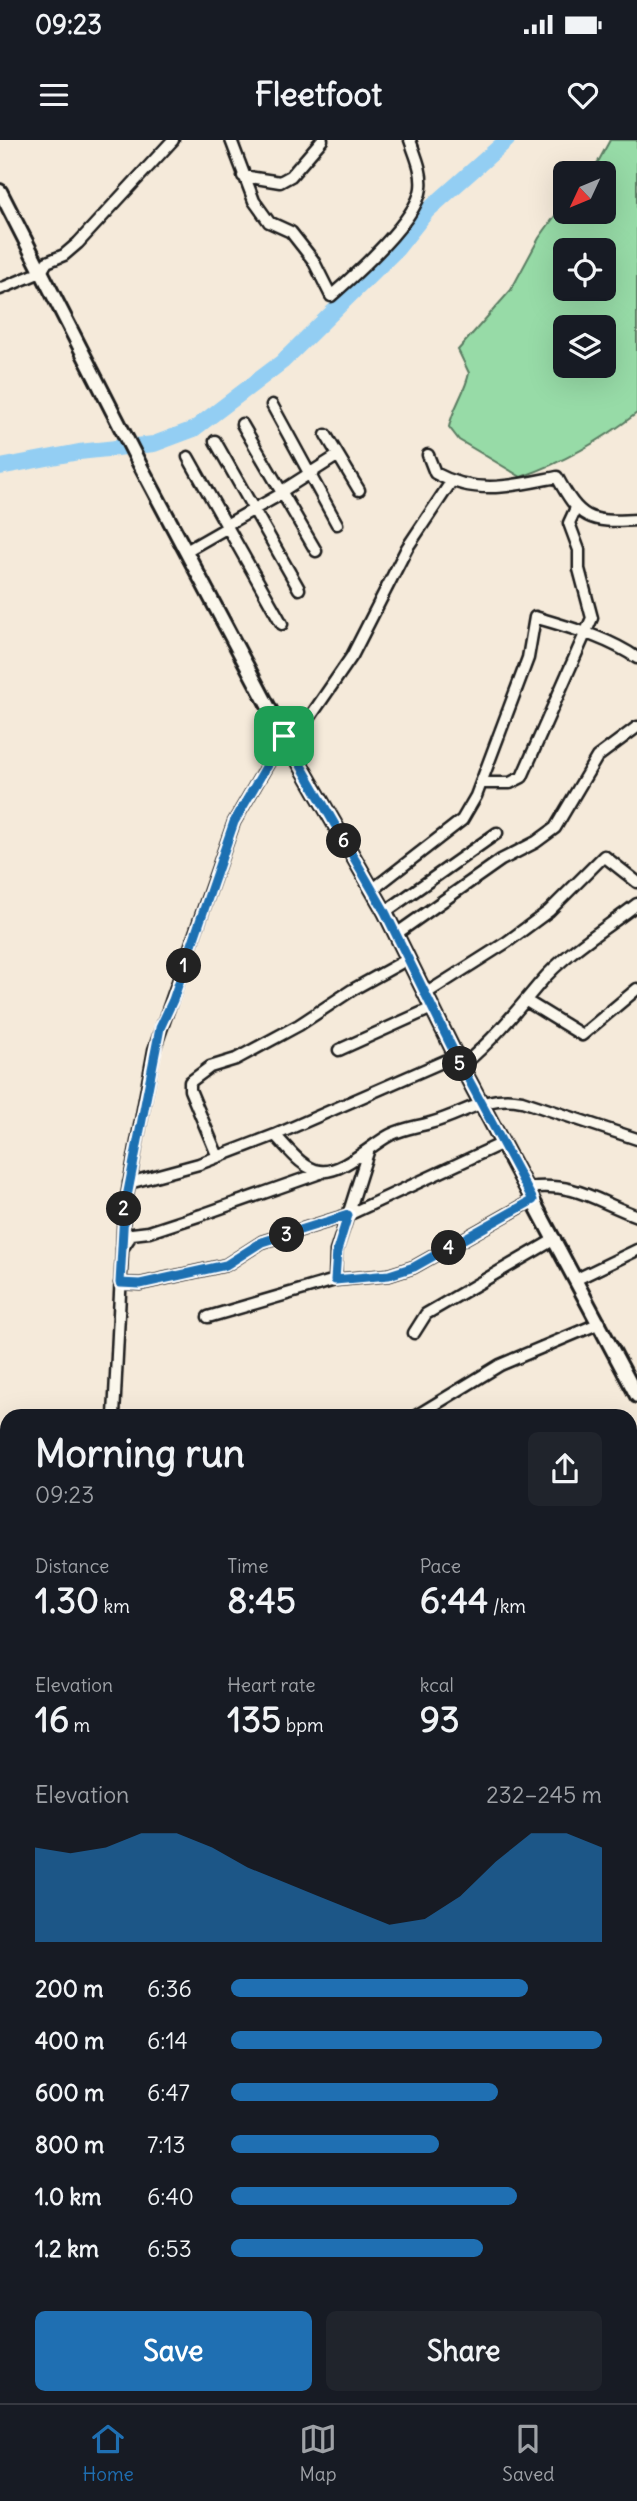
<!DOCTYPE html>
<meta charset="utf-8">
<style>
body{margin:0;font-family:Delius,sans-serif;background:#20242c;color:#f1f3f6;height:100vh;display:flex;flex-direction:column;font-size:26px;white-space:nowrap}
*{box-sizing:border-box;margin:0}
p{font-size:23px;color:#9ea1a6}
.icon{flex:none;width:38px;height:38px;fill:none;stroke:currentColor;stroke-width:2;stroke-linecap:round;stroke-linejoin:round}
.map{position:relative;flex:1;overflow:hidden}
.panel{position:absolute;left:0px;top:1269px;width:637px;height:996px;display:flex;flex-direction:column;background:#171b24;border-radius:21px 21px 0 0;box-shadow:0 7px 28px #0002}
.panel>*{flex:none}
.needle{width:46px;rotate:226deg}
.fabs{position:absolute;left:553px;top:21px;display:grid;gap:14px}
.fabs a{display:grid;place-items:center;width:63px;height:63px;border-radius:10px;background:#171b24;box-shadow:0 7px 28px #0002;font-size:35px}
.pin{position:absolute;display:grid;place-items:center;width:60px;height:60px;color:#fff;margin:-30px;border-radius:14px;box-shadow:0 4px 10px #0006}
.km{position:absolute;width:35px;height:35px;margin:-18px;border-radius:50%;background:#222;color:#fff;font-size:19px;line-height:35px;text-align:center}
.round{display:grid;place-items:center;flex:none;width:74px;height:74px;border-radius:10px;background:#20242c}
.overview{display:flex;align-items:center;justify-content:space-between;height:119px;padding:0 35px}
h1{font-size:38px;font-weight:700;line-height:52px}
.metrics{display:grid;grid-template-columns:repeat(3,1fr);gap:10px;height:119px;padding:7px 35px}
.metrics div{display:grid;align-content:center}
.metrics b{font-size:35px;font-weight:700}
.metrics small{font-size:19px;font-weight:400}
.metrics p{font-size:19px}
.chart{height:196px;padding:14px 35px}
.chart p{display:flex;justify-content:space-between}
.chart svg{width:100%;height:126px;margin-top:7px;fill:#1f6fb2;opacity:.7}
.action{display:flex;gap:14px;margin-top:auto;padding:14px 35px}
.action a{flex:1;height:80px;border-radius:10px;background:#1f6fb2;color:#fff;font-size:28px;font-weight:700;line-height:80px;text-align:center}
.action a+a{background:#20242c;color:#f1f3f6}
ul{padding:0 35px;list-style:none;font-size:23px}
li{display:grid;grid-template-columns:112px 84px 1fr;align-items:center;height:52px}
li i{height:18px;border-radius:9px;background:#1f6fb2}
.status{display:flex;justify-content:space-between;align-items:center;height:49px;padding:0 35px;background:#171b24;direction:ltr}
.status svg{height:19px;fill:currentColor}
header{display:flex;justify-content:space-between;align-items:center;height:91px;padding:0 35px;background:#171b24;font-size:32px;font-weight:700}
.menu{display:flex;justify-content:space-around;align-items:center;height:98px;border-top:2px solid #363941;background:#171b24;font-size:19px;color:#9ea1a6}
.menu a{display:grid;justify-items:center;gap:4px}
.menu .active{color:#1f6fb2}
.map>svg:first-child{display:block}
.green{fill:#97dba7;stroke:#5a7c62;stroke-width:2;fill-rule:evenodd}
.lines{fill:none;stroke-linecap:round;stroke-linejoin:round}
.river{stroke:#93cef3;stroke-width:16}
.minor-casing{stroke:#1c1c1c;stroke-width:15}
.tertiary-casing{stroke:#1c1c1c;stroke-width:18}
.primary-casing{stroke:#1c1c1c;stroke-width:21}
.minor{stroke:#fbf7ec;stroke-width:10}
.tertiary{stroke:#fbf7ec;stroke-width:12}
.primary{stroke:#fcdcac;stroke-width:16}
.route-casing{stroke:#fff;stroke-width:14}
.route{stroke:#1f6fb2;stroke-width:9}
</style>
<div class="status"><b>09:23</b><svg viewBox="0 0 49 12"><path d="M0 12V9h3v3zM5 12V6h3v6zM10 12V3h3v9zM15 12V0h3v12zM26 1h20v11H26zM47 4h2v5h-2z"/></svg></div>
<header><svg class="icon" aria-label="menu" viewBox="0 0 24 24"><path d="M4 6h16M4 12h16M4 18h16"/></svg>Fleetfoot<svg class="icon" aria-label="heart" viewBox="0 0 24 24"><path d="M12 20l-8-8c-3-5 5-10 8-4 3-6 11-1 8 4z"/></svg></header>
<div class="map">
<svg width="637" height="2263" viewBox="0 0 637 2263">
<rect width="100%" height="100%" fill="#f5eada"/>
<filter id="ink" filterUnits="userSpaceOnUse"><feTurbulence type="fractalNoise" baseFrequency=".0143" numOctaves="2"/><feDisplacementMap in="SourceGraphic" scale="14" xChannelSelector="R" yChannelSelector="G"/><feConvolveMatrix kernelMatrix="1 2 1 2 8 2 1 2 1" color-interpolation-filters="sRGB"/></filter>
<g filter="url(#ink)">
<path class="green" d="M610 0H637V273C601 301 564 322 521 337L459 300 449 287C453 267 465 253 469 233L458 210 511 150 539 98 565 62V72H604V33H588L598 22ZM565 110H604V149H565ZM565 187H604V226H565Z"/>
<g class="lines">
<path class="river" d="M0 327 79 312 154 304 194 289 282 222 397 109 427 71 507 0"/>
<defs>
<path id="minor" d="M231 0 254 61 269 82 291 92 313 120 331 156C355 135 418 78 421 48 423 31 415 15 410 0
M243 36 280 42 291 36 322 0
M0 149 41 132 47 122 64 115 78 103 173 0
M272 265 337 384
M242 284 316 411
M326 295 359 350
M215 301 299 449
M428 315 435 333C477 356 512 346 557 337 580 379 588 383 637 380
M188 317 282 484
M282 351 337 316
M226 385 283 353
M186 411 228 387
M306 583 352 516 407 408 451 342
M481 643H510L522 637 592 478 579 429V410L569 383 575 370
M372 750 462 680 476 656 528 518 535 477C570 488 607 497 637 518
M385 772 497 693
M396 794 501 720 536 702 555 688 597 617 637 587
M425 854 507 802 549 771 604 716 637 742
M528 862 582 895 637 849
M339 910 432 868
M462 926C492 901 515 873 540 843 566 812 605 789 637 764
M275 995 456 916
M218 1017 190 950V942L210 927 236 919 299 885 352 850 408 819
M129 1043 199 1024 275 995C287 1007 302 1029 320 1031 342 1034 372 1004 390 995 404 988 416 987 430 983 465 974 484 954 522 961L637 999
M527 1048C576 1042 594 1060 637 1076
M122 1109 132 1094 149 1092 201 1075 323 1032
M577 1139 637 1110
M335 1140 336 1111 348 1075 503 1003
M120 1143 140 1144 226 1125 262 1102 348 1075 368 1012
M208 1177 335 1140 389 1135 414 1127 533 1060
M414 1193 426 1174 555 1099
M114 1276 124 1072 154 910 234 682 284 596
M416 1276 500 1225 600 1183
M630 1306 637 1303
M630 1856 637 1858
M6 1857 7 1866
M0 1877 7 1873
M630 1908 637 1912
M630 2231 637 2236
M36 2258V2263
M536 2258 541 2263"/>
<path id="tertiary" d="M0 51 140 325 284 596 385 772 456 916 637 1256"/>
<path id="primary" d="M630 1979 637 1961
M511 2263 513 2258"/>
</defs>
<use href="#minor" class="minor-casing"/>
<use href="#tertiary" class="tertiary-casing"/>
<use href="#primary" class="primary-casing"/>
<use href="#minor" class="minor"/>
<use href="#tertiary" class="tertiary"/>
<use href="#primary" class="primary"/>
</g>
</g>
<g class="lines" filter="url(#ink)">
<defs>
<path id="route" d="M284 596 385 772 456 916 533 1060 414 1127 389 1135 335 1140 337 1111 348 1075 262 1102 226 1125 140 1144 120 1143 124 1072 160 888 173 860 234 682Z"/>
</defs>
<use href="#route" class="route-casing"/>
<use href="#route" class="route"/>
</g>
</svg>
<div class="fabs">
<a><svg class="needle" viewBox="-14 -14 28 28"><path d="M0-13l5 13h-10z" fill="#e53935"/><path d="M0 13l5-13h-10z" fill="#9ea1a6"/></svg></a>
<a><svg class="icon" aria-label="locate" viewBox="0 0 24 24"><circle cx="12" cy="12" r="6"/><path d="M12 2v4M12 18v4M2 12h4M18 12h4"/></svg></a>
<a><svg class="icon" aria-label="layers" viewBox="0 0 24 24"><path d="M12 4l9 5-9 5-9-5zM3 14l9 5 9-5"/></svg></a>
</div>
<div class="pin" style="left:284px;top:596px;background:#1e9e55"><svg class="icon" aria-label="arrive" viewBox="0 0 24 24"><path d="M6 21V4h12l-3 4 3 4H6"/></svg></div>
<b class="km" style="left:184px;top:826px">1</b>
<b class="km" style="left:124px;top:1069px">2</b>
<b class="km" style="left:287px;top:1095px">3</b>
<b class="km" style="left:449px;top:1108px">4</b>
<b class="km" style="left:460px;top:924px">5</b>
<b class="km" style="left:344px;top:701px">6</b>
<section class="panel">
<div class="overview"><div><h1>Morning run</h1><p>09:23</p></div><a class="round"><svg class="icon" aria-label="share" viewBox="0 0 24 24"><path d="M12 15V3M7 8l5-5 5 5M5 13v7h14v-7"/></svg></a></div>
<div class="metrics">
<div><p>Distance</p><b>1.30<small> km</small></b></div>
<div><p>Time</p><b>8:45</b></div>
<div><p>Pace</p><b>6:44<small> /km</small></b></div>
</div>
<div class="metrics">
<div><p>Elevation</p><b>16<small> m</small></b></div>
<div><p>Heart rate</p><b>135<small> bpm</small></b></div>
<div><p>kcal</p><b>93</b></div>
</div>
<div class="chart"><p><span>Elevation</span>232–245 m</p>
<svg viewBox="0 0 160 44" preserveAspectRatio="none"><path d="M0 44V11L10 13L20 11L30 6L40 6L50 11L60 18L70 23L80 28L90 33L100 38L110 36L120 28L130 16L140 6L150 6L160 11V44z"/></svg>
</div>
<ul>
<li><b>200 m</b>6:36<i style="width:80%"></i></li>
<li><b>400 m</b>6:14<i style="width:100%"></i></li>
<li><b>600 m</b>6:47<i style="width:72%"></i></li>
<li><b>800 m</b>7:13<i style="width:56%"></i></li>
<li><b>1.0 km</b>6:40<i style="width:77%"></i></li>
<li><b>1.2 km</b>6:53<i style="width:68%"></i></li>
</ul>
<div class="action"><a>Save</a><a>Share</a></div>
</section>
</div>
<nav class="menu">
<a class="active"><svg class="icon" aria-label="home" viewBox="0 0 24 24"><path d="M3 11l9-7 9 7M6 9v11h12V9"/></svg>Home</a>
<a><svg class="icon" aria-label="map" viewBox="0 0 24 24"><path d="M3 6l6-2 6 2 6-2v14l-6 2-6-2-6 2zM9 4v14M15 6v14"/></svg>Map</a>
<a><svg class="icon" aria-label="saved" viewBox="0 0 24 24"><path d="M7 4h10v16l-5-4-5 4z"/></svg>Saved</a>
</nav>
